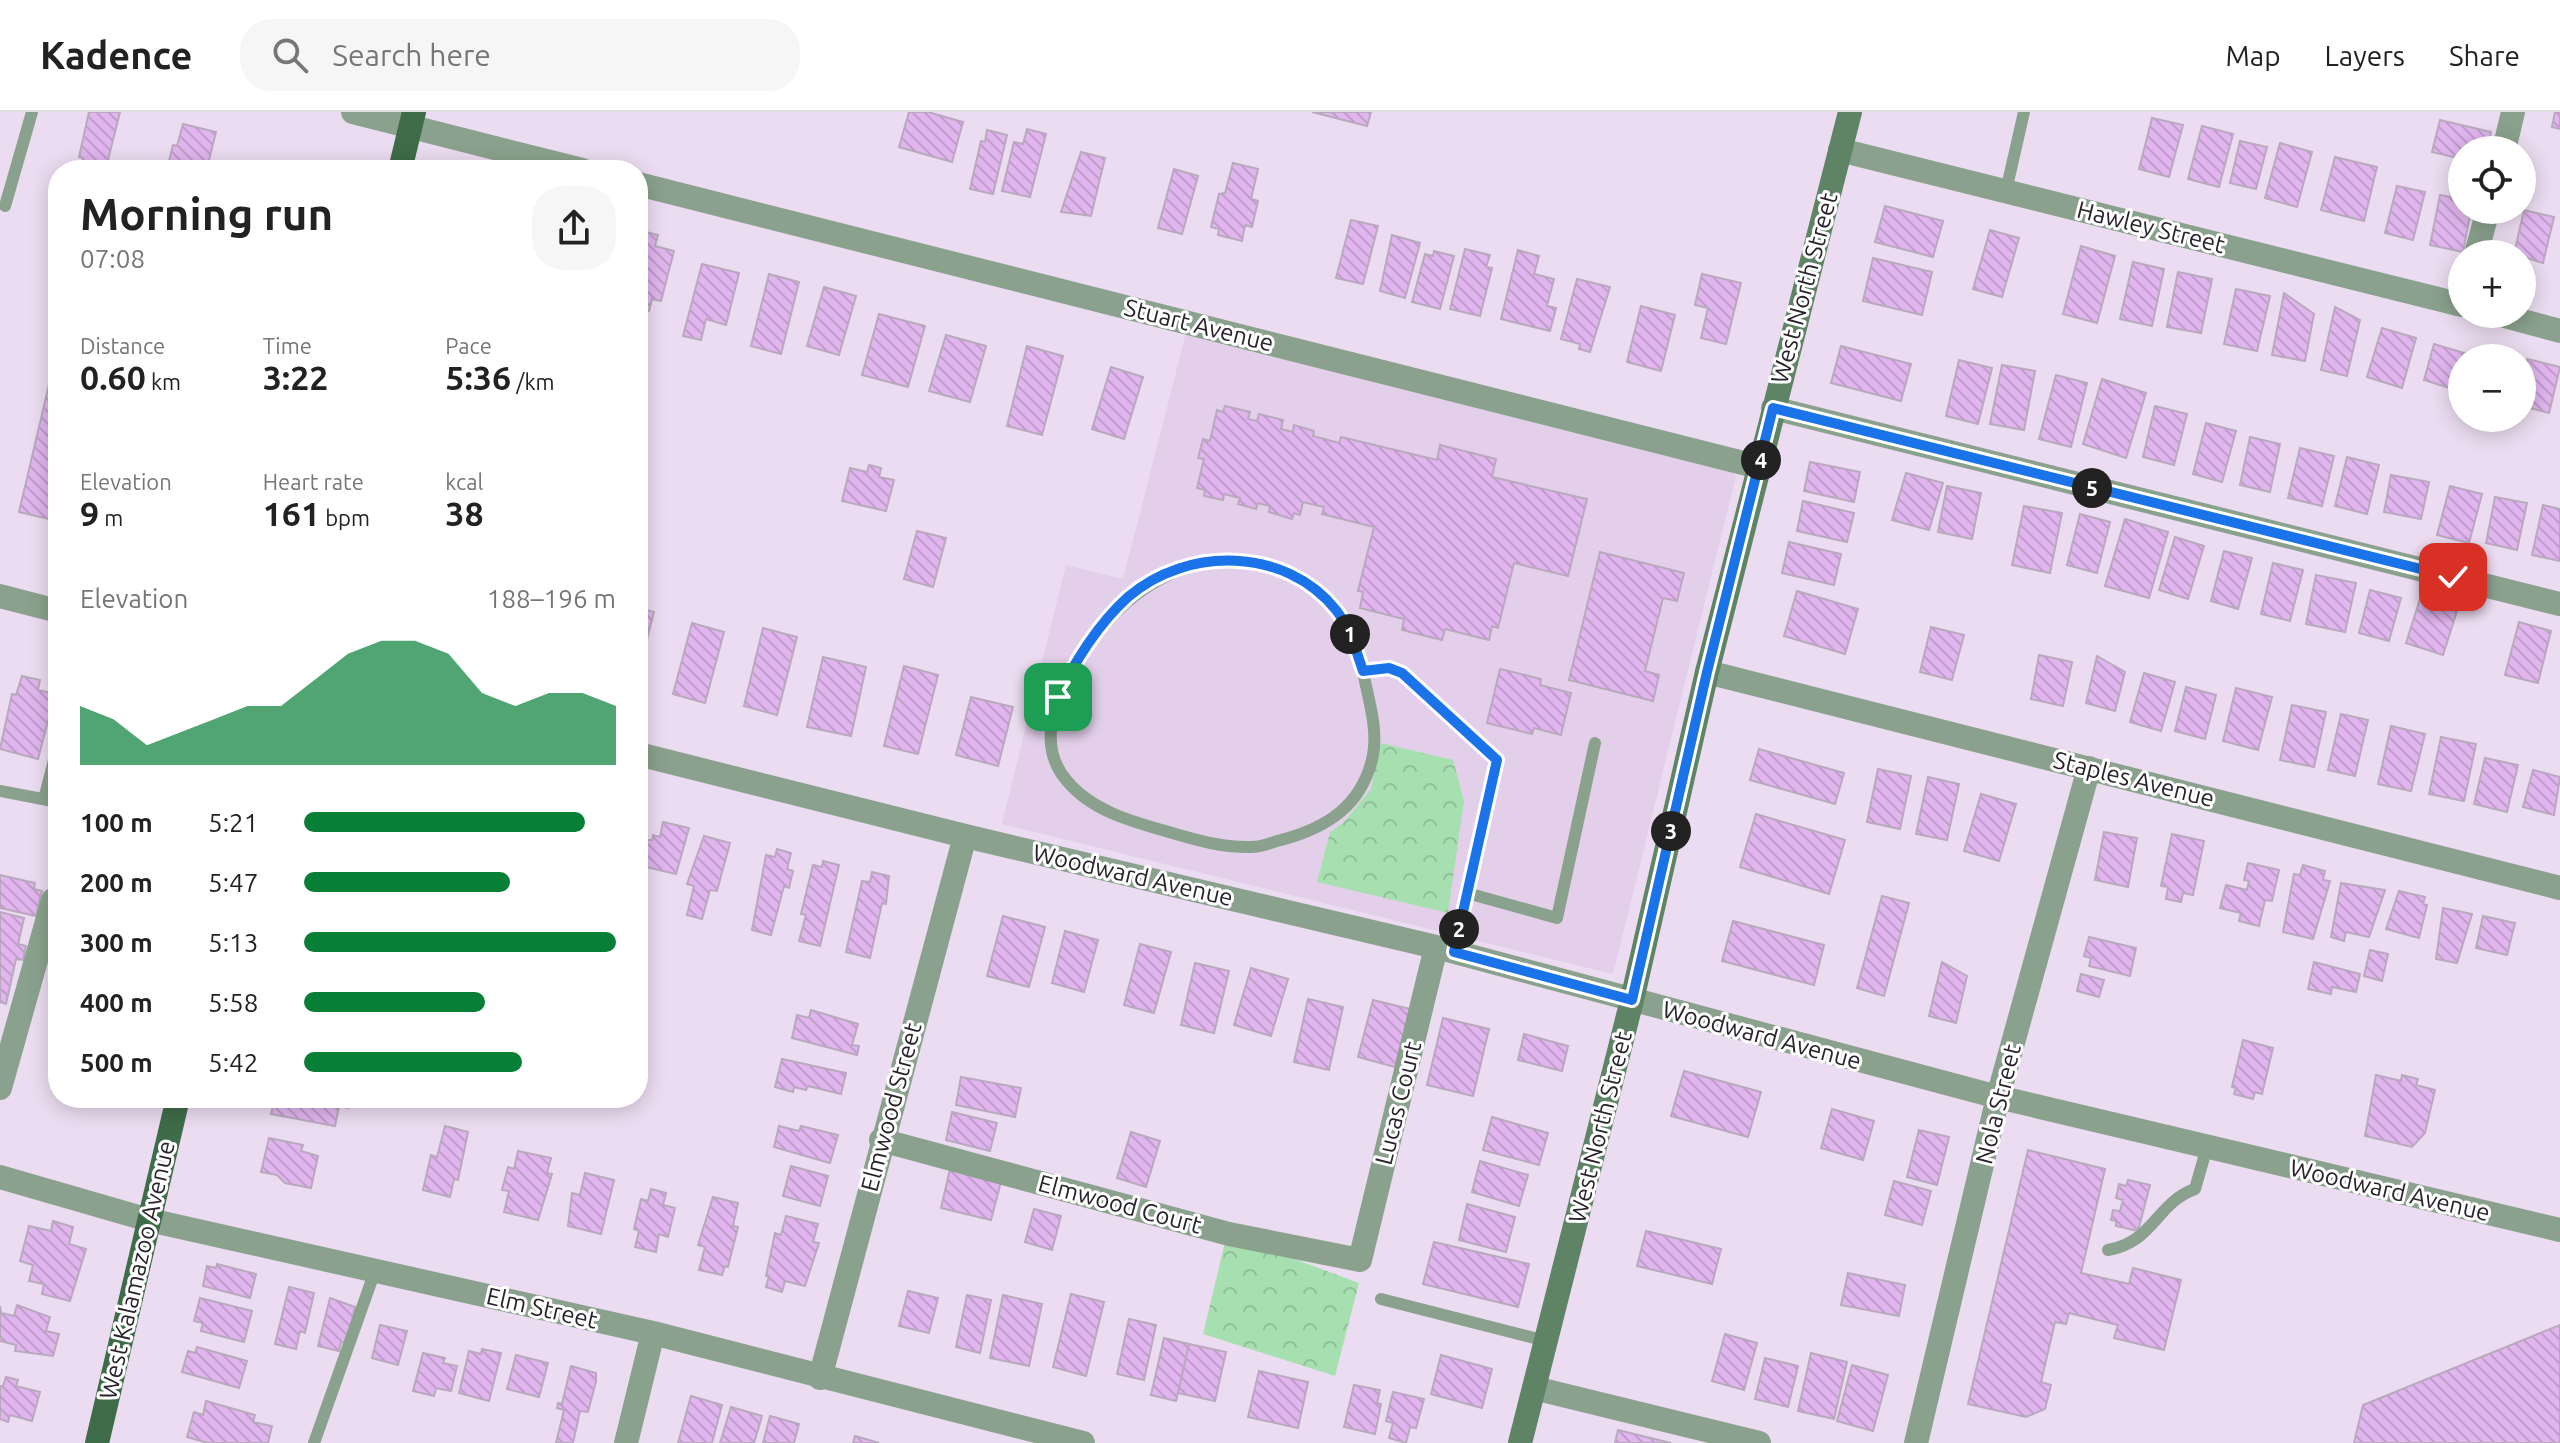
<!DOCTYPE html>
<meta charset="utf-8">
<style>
body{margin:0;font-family:Ubuntu,sans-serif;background:#f6f6f6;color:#222;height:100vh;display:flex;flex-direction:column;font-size:30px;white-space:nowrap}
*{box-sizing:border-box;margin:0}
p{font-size:26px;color:#767676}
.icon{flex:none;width:44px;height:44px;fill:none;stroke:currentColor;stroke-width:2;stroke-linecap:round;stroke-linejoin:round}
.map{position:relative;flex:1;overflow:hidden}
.drawer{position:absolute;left:48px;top:48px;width:600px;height:948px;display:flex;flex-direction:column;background:#fff;border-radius:32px;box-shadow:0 4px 20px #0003}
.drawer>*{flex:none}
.tools{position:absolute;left:2448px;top:24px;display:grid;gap:16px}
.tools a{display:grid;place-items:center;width:88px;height:88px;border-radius:50%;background:#fff;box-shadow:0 4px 20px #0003;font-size:40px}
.pin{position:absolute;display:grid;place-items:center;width:68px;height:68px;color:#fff;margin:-34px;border-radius:16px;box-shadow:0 4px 12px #0006}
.km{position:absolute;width:40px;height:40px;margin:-20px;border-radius:50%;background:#222;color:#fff;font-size:22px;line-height:40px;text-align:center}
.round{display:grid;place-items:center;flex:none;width:84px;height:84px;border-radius:32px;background:#f6f6f6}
.summary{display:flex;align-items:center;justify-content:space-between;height:136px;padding:0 32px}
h1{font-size:44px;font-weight:700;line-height:60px}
.figures{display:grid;grid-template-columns:repeat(3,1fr);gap:12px;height:136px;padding:8px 32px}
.figures div{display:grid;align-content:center}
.figures b{font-size:34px;font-weight:700}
.figures small{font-size:22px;font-weight:400}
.figures p{font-size:22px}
.chart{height:224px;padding:16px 32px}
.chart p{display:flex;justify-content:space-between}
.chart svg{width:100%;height:144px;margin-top:8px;fill:#077f37;opacity:.7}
ul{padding:0 32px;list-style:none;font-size:26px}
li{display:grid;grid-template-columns:128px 96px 1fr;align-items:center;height:60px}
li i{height:20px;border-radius:10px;background:#077f37}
header{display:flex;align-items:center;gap:48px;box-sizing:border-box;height:112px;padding:0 40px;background:#fff;border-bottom:2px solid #e0e0e0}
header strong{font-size:38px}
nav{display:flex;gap:44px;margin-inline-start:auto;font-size:28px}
.search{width:560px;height:72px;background:#f6f6f6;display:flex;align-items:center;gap:20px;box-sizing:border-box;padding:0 28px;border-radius:32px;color:#767676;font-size:30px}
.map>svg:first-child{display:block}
.built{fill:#e3cfea}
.park{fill:url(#park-crowns)}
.building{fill:url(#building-back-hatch);stroke:#b9a9bd;stroke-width:2}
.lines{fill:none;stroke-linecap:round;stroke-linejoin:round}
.lane{stroke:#8aa28d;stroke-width:12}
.street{stroke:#8aa28d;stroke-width:24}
.secondary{stroke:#5f8365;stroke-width:24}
.primary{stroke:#3f6c48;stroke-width:24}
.route-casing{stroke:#fff;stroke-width:16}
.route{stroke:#1a73e8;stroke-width:10}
.labels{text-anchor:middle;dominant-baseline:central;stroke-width:6;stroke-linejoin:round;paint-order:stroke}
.street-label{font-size:24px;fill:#29232b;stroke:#fff}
</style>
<header>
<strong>Kadence</strong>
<div class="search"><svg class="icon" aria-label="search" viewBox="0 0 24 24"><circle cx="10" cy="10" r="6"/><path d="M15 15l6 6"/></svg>Search here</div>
<nav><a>Map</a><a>Layers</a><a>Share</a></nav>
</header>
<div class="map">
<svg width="2560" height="1331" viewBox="0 0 2560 1331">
<defs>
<pattern id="park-crowns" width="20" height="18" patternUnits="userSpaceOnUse" patternTransform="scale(2)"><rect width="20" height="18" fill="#a7e0b0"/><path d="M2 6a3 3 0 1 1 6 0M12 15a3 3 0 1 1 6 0" fill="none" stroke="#90c098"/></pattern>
<pattern id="building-back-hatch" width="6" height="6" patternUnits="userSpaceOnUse" patternTransform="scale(2)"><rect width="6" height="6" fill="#e1b6ef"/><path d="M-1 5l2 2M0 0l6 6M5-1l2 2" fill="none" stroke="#c19ccd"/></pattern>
</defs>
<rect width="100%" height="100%" fill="#ecdcf1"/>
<path class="built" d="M1186 221 1722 353 1736 364 1613 862 1002 712 1066 453 1123 467Z"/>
<path class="park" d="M1381 631 1453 648 1464 689 1448 801 1317 770 1330 720 1344 710 1371 677Z
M1227 1122 1359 1171 1335 1264 1203 1222Z"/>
<path class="building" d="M89 0H120L107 52 98 49 96 58H80L83 46 79 45Z
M909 0H928L963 10 952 50 899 35Z
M1312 0H1371L1367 14Z
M2555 0H2560V17L2552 15Z
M2152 6 2183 13 2169 65 2139 57Z
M2440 8 2491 20 2487 38H2462V47L2432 40Z
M183 12 216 20 208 52 215 54 213 58H171L168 53 173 33 177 34Z
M2202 14 2233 22 2219 75 2188 67Z
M1027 17 1046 22 1030 85 1002 79 1014 30 1023 32Z
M987 18 1007 23 993 82 970 77 981 29 985 30Z
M2240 29 2267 35 2256 77 2230 71Z
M2280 31 2312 40 2297 95 2265 86Z
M1081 40 1105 46 1091 104 1061 100Z
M2335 45 2377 55 2364 109 2321 98Z
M1233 51 1258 57 1251 87 1258 89 1252 115 1245 113 1242 129 1218 123 1219 117 1211 115 1219 82 1225 81Z
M1174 57 1198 64 1182 122 1158 116Z
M2397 74 2425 80 2413 128 2385 121Z
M2440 83 2462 87V98H2471L2463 140 2430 133Z
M1885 94 1943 109 1933 145 1875 130Z
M2524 98 2554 105 2543 151 2514 142Z
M1351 108 1378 114 1363 172 1336 166Z
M638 118 658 123 655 134 674 139 661 189 652 187 649 199 638 196Z
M1990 118 2019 126 2002 185 1973 177Z
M1392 123 1420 131 1405 186 1380 179Z
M2081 134 2115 144 2097 211 2063 202Z
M1465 137 1490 143 1486 155 1492 156 1480 204 1450 197Z
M1518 138 1539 144 1534 162 1554 167 1547 194 1556 196 1550 219 1501 207Z
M1434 139 1454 144 1440 197 1412 190 1425 142 1433 144Z
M1873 146 1932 160 1922 203 1863 189Z
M2133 150 2164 157 2152 214 2120 207Z
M702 152 739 161 726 213 706 207 701 228 683 224Z
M2178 160 2212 167 2201 221 2167 215Z
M769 162 799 170 781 242 751 234Z
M1702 162 1741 171 1726 232 1701 226 1708 196 1695 193Z
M1577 167 1610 175 1590 240 1579 237 1580 232 1561 227Z
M824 175 856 184 839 243 807 234Z
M2236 177 2270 184 2257 239 2224 232Z
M2284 181 2314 202 2305 249 2272 243Z
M1641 194 1675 203 1661 259 1627 250Z
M2335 195 2360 208 2347 264 2321 258Z
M879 202 925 214 908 275 862 263Z
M2382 216 2416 226 2402 276 2367 265Z
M946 223 986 234 970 290 929 279Z
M2434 232 2467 242 2462 246 2456 278 2424 268Z
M1027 234 1063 244 1042 323 1007 314Z
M1841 234 1911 252 1901 289 1831 271Z
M2479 236 2513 244 2512 246H2477Z
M55 247 58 248 57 409 19 400Z
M2527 247 2560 255 2549 301 2522 294Z
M1959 248 1992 256 1978 312 1946 304Z
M2002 253 2035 259 2024 318 1990 312Z
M1111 255 1143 265 1124 327 1092 317Z
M2056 263 2087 271 2071 335 2039 327Z
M2102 267 2146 281 2126 346 2083 332Z
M638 294 646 296 638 328Z
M1225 294 1250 300 1248 307 1257 309 1259 302 1283 308 1281 317 1293 320 1294 313 1314 319 1313 324 1339 331 1341 325 1437 348 1440 333 1496 347 1492 365 1587 387 1568 464 1514 451 1498 516 1492 514 1489 528 1445 517 1442 528 1402 518 1404 507 1360 496 1363 480 1358 479 1374 415 1322 402 1324 395 1303 390 1300 403 1294 401 1292 407 1269 400 1270 394 1258 391 1256 397 1238 392 1240 386 1224 382 1223 388 1204 384 1205 378 1197 376 1204 347 1198 346 1203 327 1210 329 1217 298 1223 300Z
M2155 294 2187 302 2174 353 2143 345Z
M2206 311 2236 319 2222 370 2193 362Z
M2250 325 2280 332 2270 380 2240 373Z
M2300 336 2334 344 2322 394 2288 386Z
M2347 345 2379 353 2367 402 2335 394Z
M1810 350 1860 360 1854 390 1804 379Z
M869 353 881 356 879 365 894 368 886 399 842 389 850 356 867 360Z
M1906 361 1943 371 1929 418 1892 408Z
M2391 363 2429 370 2421 407 2384 400Z
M1947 374 1981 381 1972 427 1938 420Z
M2450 374 2482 382 2469 431 2437 423Z
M2495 385 2527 391 2517 438 2486 431Z
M1803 389 1854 401 1847 430 1797 419Z
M2543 393 2560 397V449L2532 443Z
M2024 394 2062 401 2050 461 2012 453Z
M2080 402 2110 410 2097 461 2067 453Z
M2125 407 2168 420 2149 486 2105 474Z
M917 419 946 426 933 475 904 467Z
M2175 425 2204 434 2188 487 2159 478Z
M1789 430 1841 442 1834 473 1782 461Z
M2224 439 2252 446 2238 497 2211 489Z
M1600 440 1684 461 1677 489 1663 486 1645 559 1659 563 1653 589 1569 568Z
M2273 451 2303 458 2290 509 2261 502Z
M2316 463 2356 471 2345 520 2306 512Z
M2370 478 2401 486 2389 529 2359 521Z
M1797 479 1858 497 1845 542 1784 524Z
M2420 487 2457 499 2443 543 2406 531Z
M638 496 654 500 638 562Z
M2519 510 2551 519 2538 571 2505 563Z
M692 511 724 520 705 591 673 582Z
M1931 515 1964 523 1952 568 1920 560Z
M763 516 797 525 777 603 744 594Z
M2039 543 2072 550 2063 594 2031 587Z
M2097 544 2125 560 2115 599 2086 591Z
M823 545 866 555 851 624 807 615Z
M904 554 938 563 918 642 884 634Z
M1500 557 1541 567 1540 573 1571 581 1561 623 1534 616 1532 622 1487 611Z
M2144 561 2175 570 2161 619 2130 610Z
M22 564 40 568 38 578 55 582 38 647 0 637 12 582 16 583Z
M2186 575 2216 583 2205 627 2175 619Z
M2236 576 2272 585 2258 638 2223 629Z
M971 585 1013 595 998 654 956 643Z
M2292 593 2326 600 2314 655 2280 648Z
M2341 602 2368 608 2355 664 2328 658Z
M2391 614 2425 622 2411 679 2378 672Z
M2441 625 2476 632 2464 689 2429 682Z
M1759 637 1844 661 1835 692 1750 668Z
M2485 646 2518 653 2507 700 2474 692Z
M1878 657 1911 664 1900 717 1867 710Z
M2533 658 2560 665 2554 703 2523 695Z
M1928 665 1959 672 1947 728 1916 722Z
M1981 682 2016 692 1999 749 1964 739Z
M1756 702 1845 728 1829 782 1740 755Z
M663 710 689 716 676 762 642 754 647 728H652L653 723 660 725Z
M2104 720 2137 726 2128 775 2095 768Z
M2172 722 2204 729 2193 783 2183 781 2181 790 2166 787 2168 775 2161 774Z
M704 724 730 731 717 779 710 778 702 807 687 803 694 774 687 772Z
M777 737 791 741 787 757 793 759 789 776 784 774 771 823 752 818 766 743 775 745Z
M823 749 839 753 820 834 799 829 806 803 801 802 813 753 822 755Z
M2248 751 2279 758 2272 789 2265 788 2259 814 2239 809 2241 801 2220 796 2226 773 2247 778 2249 769 2244 768Z
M2303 753 2325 759 2323 768 2330 769 2313 827 2283 820 2294 762 2300 763Z
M872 760 889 764 886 792 882 791 870 846 846 840 862 769 870 770Z
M0 763 35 771 34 777 42 779 36 804 0 796Z
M2341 771 2385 778 2369 825 2346 820 2344 829 2331 825Z
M2399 779 2425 785 2423 792 2427 793 2419 826 2386 817Z
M1882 784 1909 791 1884 884 1857 876Z
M2443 796 2472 802 2457 851 2436 847Z
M0 800 24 806 18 832 26 834 23 848 16 847 6 892 0 890Z
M1003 804 1045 815 1029 875 987 864Z
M2483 804 2515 811 2507 843 2476 836Z
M1733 809 1824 833 1814 873 1722 849Z
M1065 819 1098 828 1084 880 1052 871Z
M2089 825 2136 836 2130 864 2089 854 2091 846 2084 844Z
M1140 832 1171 840 1154 901 1124 893Z
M2370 838 2388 842 2382 869 2364 864Z
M1942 850 1967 864 1956 911 1929 904Z
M2314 850 2360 862 2356 880 2332 875 2331 882 2308 877Z
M1195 851 1229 859 1214 921 1181 913Z
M1251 856 1288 867 1271 924 1234 913Z
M2081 862 2104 868 2099 885 2077 879Z
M1308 887 1343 895 1329 958 1294 950Z
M1373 888 1410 897 1395 955 1358 945Z
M811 898 858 912 852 933 859 934 857 943 792 926 797 903 809 906Z
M1443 906 1489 917 1473 984 1427 973Z
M1524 922 1568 934 1562 959 1518 948Z
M2243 928 2273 936 2262 982 2255 980 2253 987 2234 982 2236 976 2232 975Z
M782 947 846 961 841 982 808 974 806 978 794 975 793 980 775 975Z
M58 952V975L52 974Z
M1684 959 1761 980 1748 1025 1671 1004Z
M2376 963 2401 969 2402 963 2418 967 2416 973 2435 978 2425 1021 2412 1035 2365 1024Z
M961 965 1021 976 1015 1005 956 993Z
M275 986H350L348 996 339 994 335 1014 271 1002Z
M1832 997 1874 1009 1863 1048 1821 1036Z
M952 1000 997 1011 990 1039 946 1028Z
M1492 1005 1548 1021 1539 1053 1483 1038Z
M445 1014 468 1020 458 1068 454 1067 450 1085 423 1078 431 1043 437 1045Z
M779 1014 799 1019 801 1014 838 1023 830 1051 774 1035Z
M1919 1018 1949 1025 1937 1073 1907 1065Z
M1131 1020 1160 1029 1146 1075 1117 1066Z
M269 1026 303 1033 301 1039 318 1044 311 1076 285 1071 277 1063 261 1060Z
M2028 1038 2105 1057 2081 1161 2129 1172 2133 1156 2181 1168 2164 1238 2114 1226 2118 1213 2069 1201 2066 1212 2055 1210 2041 1270 2051 1273 2045 1297 2026 1305 1968 1292Z
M518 1039 551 1046 547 1061 552 1062 538 1108 504 1100 509 1079 502 1078 508 1055 514 1057Z
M1480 1049 1528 1063 1519 1094 1472 1080Z
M791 1054 828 1064 820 1094 783 1084Z
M950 1057 1001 1070 991 1108 941 1096Z
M585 1061 614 1068 601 1122 568 1114 572 1081 580 1083Z
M2128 1068 2150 1073 2138 1119 2116 1114V1109L2111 1108 2113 1098 2120 1099 2123 1088 2116 1086 2119 1072 2126 1074Z
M1894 1069 1931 1079 1922 1113 1885 1103Z
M651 1077 666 1081 663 1093 675 1096 668 1125 659 1122 656 1140 635 1135 639 1119 634 1117 641 1087 648 1089Z
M713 1085 738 1091 733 1114 738 1115 728 1155 725 1154 722 1163 699 1158 705 1135 698 1133Z
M1467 1092 1515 1105 1506 1140 1459 1128Z
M1034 1097 1061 1104 1052 1138 1025 1130Z
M786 1104 818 1112 813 1130 819 1131 805 1174 785 1169 782 1180 766 1175 769 1164H766L775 1121 781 1123Z
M53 1109 73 1115 69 1132 86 1137 70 1189 42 1182 44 1172 29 1169 33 1153 20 1149 29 1114 51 1119Z
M1646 1119 1721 1137 1712 1172 1637 1154Z
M1434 1130 1529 1152 1518 1195 1423 1172Z
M217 1152 256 1162 250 1186 203 1174 207 1154 216 1156Z
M1848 1161 1905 1173 1899 1204 1841 1193Z
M289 1175 314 1181 305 1221 300 1219 296 1237 275 1232Z
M908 1179 938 1186 929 1221 899 1214Z
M1071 1182 1104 1190 1086 1264 1053 1255Z
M967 1183 991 1188 980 1241 956 1235Z
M1003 1183 1042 1192 1029 1254 990 1246Z
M200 1186 252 1199 244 1230 201 1219 203 1211 194 1209Z
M330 1186 355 1195 347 1231 341 1230 339 1239 318 1234Z
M17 1193 50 1205 46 1219 59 1222 53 1244 15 1239 16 1233 0 1229V1194L1 1201 14 1204Z
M1129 1207 1156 1213 1144 1268 1117 1262Z
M380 1213 407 1219 398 1253 372 1246Z
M2560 1213V1331H2354L2363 1293Z
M1725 1222 1757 1231 1744 1278 1712 1269Z
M1164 1226 1189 1232 1176 1289 1151 1283Z
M1189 1232 1226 1240 1215 1289 1178 1281Z
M197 1235 247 1249 239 1276 182 1260 188 1239 195 1241Z
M482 1237 501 1241 489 1289 459 1281 469 1239 481 1242Z
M423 1241 445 1246 443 1251 457 1254 451 1279 436 1276 434 1284 413 1279Z
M1811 1241 1847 1250 1834 1307 1798 1299Z
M516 1243 548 1251 539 1285 507 1277Z
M1441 1243 1492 1257 1482 1296 1431 1282Z
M1765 1246 1798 1254 1788 1295 1755 1287Z
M1852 1253 1888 1263 1873 1319 1837 1309Z
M571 1254 596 1261V1269L588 1300 580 1299 573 1331H556L564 1298 557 1296 558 1291 562 1292Z
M1259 1259 1308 1270 1298 1316 1248 1305Z
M6 1265 18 1268 16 1274 40 1280 32 1309 10 1303 8 1310 0 1307V1274H3Z
M1354 1273 1380 1278 1377 1291 1381 1292 1375 1322 1344 1315Z
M1393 1280 1424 1287 1416 1316 1410 1315 1406 1331 1389 1326 1393 1311 1386 1309Z
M691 1284 722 1293 712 1331H678Z
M206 1289 255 1303 253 1310 272 1314 268 1331H208L187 1325 194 1300 203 1303Z
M731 1295 762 1304 754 1331H720Z
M770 1304 799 1312 794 1331H763Z
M1618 1318 1671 1331H1615Z
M855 1324 879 1331H853Z"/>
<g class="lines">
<path class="lane" d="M2006 79 2024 0
M5 94 32 0
M1363 559C1356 538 1350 516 1336 498 1305 458 1243 437 1194 453 1140 470 1106 504 1077 551 1055 586 1036 633 1067 669 1092 699 1133 710 1169 720 1196 728 1223 736 1252 735 1262 735 1272 730 1281 728 1327 716 1363 693 1373 643 1378 615 1368 587 1363 559L1389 556 1402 561 1497 648 1467 781
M0 679 58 690
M44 687 58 633
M1454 840 1467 781 1557 806 1595 631
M2108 1138C2154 1130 2156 1091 2195 1077L2207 1035
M1381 1187 1546 1229
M314 1331 375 1159"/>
<path class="street" d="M353 0 582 58
M1840 38 2462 193
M2504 38 2513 0
M638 72 1759 355
M2476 142 2488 98
M2497 202 2560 219
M1773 296 2560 492
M0 484 58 499
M1707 560 2560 776
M638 642 965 724 1436 835 1998 985 2560 1118
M0 976 53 788
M881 1028 1229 1122 1360 1148 1436 835
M0 1065 149 1108 653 1221 1083 1331
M820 1266 965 724
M1534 1276 1759 1331
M626 1331 653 1221
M1916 1331 1998 985 2089 656"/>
<path class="secondary" d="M1520 1331 1632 888 1707 560 1850 0"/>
<path class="primary" d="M400 58 414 0
M97 1331 178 986"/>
</g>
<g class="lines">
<defs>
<path id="route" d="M1058 585C1074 550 1099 511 1128 485 1187 434 1286 435 1336 498 1350 516 1356 538 1363 559L1389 556 1402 561 1497 648 1454 840 1632 888 1707 560 1773 296 2453 465"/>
</defs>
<use href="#route" class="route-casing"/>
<use href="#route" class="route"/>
</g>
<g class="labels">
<g class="street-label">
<text transform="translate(2151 115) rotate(14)">Hawley Street</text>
<text transform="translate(1804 176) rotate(-75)">West North Street</text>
<text transform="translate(1199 213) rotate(14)">Stuart Avenue</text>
<text transform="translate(2134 667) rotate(14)">Staples Avenue</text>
<text transform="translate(1133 763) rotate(13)">Woodward Avenue</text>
<text transform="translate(1762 923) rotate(15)">Woodward Avenue</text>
<text transform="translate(1398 991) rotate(-76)">Lucas Court</text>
<text transform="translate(1998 992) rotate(-76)">Nola Street</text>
<text transform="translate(891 995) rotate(-75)">Elmwood Street</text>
<text transform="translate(1600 1015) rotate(-76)">West North Street</text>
<text transform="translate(2390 1078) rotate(13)">Woodward Avenue</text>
<text transform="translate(1120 1092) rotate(15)">Elmwood Court</text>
<text transform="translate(137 1158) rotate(-77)">West Kalamazoo Avenue</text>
<text transform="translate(542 1196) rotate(13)">Elm Street</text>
</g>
</g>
</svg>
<div class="tools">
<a><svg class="icon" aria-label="locate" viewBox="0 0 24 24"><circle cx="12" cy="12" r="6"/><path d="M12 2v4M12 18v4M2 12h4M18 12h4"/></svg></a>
<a>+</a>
<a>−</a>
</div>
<div class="pin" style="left:1058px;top:585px;background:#1e9e55"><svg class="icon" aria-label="arrive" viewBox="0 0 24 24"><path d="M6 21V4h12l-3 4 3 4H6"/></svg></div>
<div class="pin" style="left:2453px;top:465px;background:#d93025"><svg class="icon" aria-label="check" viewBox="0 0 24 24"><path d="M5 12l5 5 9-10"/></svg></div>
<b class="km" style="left:1350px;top:522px">1</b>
<b class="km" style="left:1459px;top:817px">2</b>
<b class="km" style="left:1671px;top:719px">3</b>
<b class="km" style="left:1761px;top:348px">4</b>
<b class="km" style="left:2092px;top:376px">5</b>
<section class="drawer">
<div class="summary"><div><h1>Morning run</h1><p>07:08</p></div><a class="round"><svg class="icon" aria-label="share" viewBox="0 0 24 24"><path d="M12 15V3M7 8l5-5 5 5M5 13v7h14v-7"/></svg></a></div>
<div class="figures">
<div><p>Distance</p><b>0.60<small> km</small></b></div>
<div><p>Time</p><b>3:22</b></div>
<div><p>Pace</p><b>5:36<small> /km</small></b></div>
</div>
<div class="figures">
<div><p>Elevation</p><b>9<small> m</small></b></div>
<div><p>Heart rate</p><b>161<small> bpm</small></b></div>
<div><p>kcal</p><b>38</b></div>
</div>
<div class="chart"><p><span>Elevation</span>188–196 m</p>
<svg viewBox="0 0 160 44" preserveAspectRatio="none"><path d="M0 44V26L10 30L20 38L30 34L40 30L50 26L60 26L70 18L80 10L90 6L100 6L110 10L120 22L130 26L140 22L150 22L160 26V44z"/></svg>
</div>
<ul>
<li><b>100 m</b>5:21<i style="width:90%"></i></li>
<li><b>200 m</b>5:47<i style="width:66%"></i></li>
<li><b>300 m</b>5:13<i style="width:100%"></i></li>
<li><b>400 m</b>5:58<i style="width:58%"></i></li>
<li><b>500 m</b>5:42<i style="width:70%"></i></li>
</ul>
</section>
</div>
